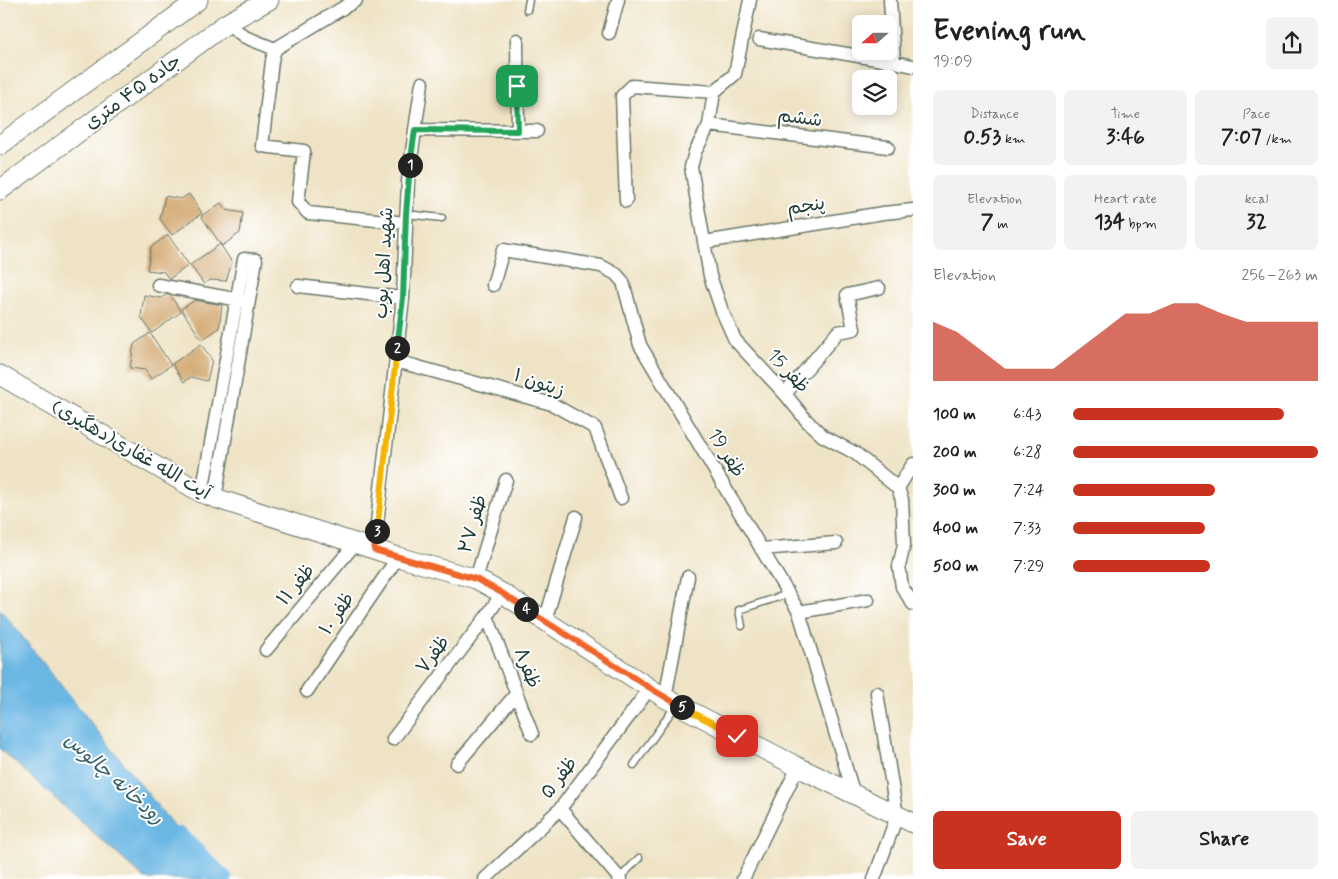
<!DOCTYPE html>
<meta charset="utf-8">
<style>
body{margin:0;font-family:Mynerve,"Playpen Sans Arabic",sans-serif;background:#f2f2f2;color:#222;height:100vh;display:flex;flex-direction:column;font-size:19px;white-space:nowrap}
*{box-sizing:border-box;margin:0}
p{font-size:16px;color:#767676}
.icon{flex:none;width:28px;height:28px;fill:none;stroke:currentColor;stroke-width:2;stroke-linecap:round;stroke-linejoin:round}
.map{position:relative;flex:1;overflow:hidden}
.sheet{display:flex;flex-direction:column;background:#fff;width:425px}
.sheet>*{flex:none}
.needle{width:32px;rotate:249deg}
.tools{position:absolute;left:852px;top:15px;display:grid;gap:10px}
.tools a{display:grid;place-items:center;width:45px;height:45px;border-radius:8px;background:#fff;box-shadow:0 2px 12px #0003;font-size:25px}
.pin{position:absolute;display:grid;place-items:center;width:42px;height:42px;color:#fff;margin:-21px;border-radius:10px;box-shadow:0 2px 8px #0006}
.km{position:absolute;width:25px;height:25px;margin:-12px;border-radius:50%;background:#222;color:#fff;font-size:14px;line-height:25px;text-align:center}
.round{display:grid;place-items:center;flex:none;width:52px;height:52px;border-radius:8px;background:#f2f2f2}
.head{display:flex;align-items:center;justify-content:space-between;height:85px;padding:0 20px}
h1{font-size:28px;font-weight:700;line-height:38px}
.stats{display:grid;grid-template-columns:repeat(3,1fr);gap:8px;height:85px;padding:5px 20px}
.stats div{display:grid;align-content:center;border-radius:8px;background:#f2f2f2;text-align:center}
.stats b{font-size:21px;font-weight:700}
.stats small{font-size:14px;font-weight:400}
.stats p{font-size:14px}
.chart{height:140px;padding:10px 20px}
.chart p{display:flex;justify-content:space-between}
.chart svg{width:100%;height:90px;margin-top:5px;fill:#c8321e;opacity:.7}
.button{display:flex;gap:10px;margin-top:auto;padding:10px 20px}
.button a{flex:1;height:58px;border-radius:8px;background:#c8321e;color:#fff;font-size:20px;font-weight:700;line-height:58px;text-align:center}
.button a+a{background:#f2f2f2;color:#222}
ul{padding:0 20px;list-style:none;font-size:16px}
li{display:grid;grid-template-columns:80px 60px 1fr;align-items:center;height:38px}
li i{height:12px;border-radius:6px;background:#c8321e}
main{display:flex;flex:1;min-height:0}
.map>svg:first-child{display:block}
.water{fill:#6bb7e4;stroke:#457a8c}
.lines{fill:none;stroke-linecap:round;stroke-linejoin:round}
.river{stroke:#6bb7e4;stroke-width:22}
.building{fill:#d3a972}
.lane-casing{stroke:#687767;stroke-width:9}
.street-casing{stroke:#687767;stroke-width:15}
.secondary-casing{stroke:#687767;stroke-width:21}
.lane{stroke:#fff;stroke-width:6}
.street{stroke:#fff;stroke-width:12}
.secondary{stroke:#fff;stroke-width:19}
.split-1-casing{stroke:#fff;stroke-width:10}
.split-2-casing{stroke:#fff;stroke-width:10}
.split-3-casing{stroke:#fff;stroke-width:10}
.split-4-casing{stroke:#fff;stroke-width:10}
.split-5-casing{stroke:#fff;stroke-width:10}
.split-6-casing{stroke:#fff;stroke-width:10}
.split-1{stroke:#22a559;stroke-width:6}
.split-2{stroke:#22a559;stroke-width:6}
.split-3{stroke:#f5b400;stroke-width:6}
.split-4{stroke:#f0652b;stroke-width:6}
.split-5{stroke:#f0652b;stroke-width:6}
.split-6{stroke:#f5b400;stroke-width:6}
.labels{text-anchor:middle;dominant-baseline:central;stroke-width:4;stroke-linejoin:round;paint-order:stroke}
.street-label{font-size:19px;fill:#1f3d34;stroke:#fff}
.water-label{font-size:20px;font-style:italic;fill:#366269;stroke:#fff}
</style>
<main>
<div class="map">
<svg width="913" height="879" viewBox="0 0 913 879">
<rect width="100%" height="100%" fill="#fff"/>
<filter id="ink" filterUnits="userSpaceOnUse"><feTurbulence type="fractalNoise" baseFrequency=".02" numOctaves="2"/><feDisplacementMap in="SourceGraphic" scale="10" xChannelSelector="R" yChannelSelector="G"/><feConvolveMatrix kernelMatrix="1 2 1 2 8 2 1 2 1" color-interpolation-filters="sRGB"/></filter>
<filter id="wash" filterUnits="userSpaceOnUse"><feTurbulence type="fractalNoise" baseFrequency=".0096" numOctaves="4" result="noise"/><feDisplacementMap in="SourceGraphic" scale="20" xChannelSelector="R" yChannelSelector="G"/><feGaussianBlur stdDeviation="1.12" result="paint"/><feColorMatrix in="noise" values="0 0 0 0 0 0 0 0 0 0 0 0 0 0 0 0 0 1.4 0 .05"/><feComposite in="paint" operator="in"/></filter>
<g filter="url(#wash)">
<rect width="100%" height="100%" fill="#efe3c5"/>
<path class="water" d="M0 609 216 879H145L0 749Z"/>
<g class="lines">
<path class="river" d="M178 838 221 879"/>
</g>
<g id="blocks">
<path class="building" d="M189 194 202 213 172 235 160 219 165 196 181 199Z
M221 203 226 210 243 213 240 233 222 246 201 216Z
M168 235 189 265 169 279 164 272 147 270 151 247Z
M220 244 232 262 226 281 209 280 204 284 190 265Z
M144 295 161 298 166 295H170L181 312 152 333 141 317Z
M195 300 222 305 219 328 202 340 181 309Z
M150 333 171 365 151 379 145 370 130 368 134 344Z
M201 344 212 360 207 381 191 377 184 382 172 364Z"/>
</g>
</g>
<g filter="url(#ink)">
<use href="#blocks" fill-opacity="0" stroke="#687767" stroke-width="1"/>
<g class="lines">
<defs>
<path id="lane" d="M527 10 529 0
M406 214 442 218
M742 626 739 610 788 594
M634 765 676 705
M620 878 639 858"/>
<path id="street" d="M356 0 275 49 272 61 262 146 304 151 298 202 308 213 406 223
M750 0 735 74 714 92 709 125 695 152 691 167 710 276 722 311 735 340 785 394 807 421 823 436 855 453 898 488 902 500 904 545 899 566 902 587 913 604
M890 0 894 62 913 66
M227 23 245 37 275 49
M609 33 618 0
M759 39 894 62
M517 40 518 131
M709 125 888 147
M415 130 422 83
M626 201 622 96 632 86 714 92
M705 242 883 213 913 210
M158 285 245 301
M493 285 503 250 601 266 616 274 623 282 640 345 799 612 854 795
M298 286 403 298
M396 361 552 404 595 428 621 498
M785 394 838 332 854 329 847 295 879 288
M898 488 913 464
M202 493 244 259 256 260 215 498
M374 549 403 298 408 181 415 130 537 131
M761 549 836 543
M476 579 506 480
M799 612 868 600
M487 616 532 734
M545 621 576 517
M266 650 355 544
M307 691 398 557
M665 698 688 577
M393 739 487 616 502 593
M457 764 516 694
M560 809 620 879
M485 879 560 809 650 688
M743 879 798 767
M874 879 897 816 877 693"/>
<path id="secondary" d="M0 145 198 0
M0 190 227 23 269 0
M0 375 202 493 215 498 398 557 476 579 502 593 665 698 798 767 913 823"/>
</defs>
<use href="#lane" class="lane-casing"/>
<use href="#street" class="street-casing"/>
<use href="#secondary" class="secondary-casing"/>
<use href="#lane" class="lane"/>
<use href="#street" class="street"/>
<use href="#secondary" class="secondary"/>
</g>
</g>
<g class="lines" filter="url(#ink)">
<defs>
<path id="split-1" d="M410 165 415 130 518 131 517 86"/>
<path id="split-2" d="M397 348 403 298 406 214 410 165"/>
<path id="split-3" d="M377 531 397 348"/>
<path id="split-4" d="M377 531 374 550 476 579 502 593 526 609"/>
<path id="split-5" d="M526 609 650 688 682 707"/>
<path id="split-6" d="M682 707 737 736"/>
</defs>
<use href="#split-1" class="split-1-casing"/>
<use href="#split-2" class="split-2-casing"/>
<use href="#split-3" class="split-3-casing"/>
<use href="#split-4" class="split-4-casing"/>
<use href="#split-5" class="split-5-casing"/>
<use href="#split-6" class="split-6-casing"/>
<use href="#split-1" class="split-1"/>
<use href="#split-2" class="split-2"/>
<use href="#split-3" class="split-3"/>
<use href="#split-4" class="split-4"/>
<use href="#split-5" class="split-5"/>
<use href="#split-6" class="split-6"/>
</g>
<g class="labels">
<g class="street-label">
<text transform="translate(133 92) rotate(-36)">جاده ۴۵ متری</text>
<text transform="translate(800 118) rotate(7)">ششم</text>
<text transform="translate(806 206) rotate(-9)">پنجم</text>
<text transform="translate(384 263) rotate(-87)">شهید اهل بوب</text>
<text transform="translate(788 371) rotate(48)">ظفر 15</text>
<text transform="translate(539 383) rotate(19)">زیتون ۱</text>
<text transform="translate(131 450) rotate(30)">آیت الله غفاری(دهگیری)</text>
<text transform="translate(726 453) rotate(59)">ظفر 19</text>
<text transform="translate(473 524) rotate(-74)">ظفر ۲۷</text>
<text transform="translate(296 585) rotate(-50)">ظفر ۱۱</text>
<text transform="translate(337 614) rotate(-56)">ظفر ۱۰</text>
<text transform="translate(433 655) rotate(-53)">ظفر۷</text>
<text transform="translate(527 668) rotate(69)">ظفر۸</text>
<text transform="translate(559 778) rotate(-52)">ظفر ۵</text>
</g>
<g class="water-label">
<text transform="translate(114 779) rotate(42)">رودخانه چالوس</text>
</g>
</g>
</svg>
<div class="tools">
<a><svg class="needle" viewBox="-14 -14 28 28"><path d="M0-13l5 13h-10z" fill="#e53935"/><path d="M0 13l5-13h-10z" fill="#767676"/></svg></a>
<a><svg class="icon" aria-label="layers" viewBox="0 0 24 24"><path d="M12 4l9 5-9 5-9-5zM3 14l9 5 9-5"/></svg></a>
</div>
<div class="pin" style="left:517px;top:86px;background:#1e9e55"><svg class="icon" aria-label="arrive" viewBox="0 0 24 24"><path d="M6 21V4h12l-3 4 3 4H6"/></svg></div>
<div class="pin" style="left:737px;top:736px;background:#d93025"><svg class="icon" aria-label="check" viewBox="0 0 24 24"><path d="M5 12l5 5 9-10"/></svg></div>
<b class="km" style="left:410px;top:165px">1</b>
<b class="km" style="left:397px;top:348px">2</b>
<b class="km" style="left:377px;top:531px">3</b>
<b class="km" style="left:526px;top:609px">4</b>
<b class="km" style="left:682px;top:707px">5</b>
</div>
<section class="sheet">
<div class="head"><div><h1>Evening run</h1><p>19:09</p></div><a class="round"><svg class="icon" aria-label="share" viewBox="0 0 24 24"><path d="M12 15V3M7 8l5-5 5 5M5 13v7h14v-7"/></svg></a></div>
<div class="stats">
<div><p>Distance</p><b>0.53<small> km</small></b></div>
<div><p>Time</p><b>3:46</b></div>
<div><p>Pace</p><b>7:07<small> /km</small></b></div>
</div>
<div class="stats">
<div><p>Elevation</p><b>7<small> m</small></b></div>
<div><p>Heart rate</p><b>134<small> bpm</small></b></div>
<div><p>kcal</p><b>32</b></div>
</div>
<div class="chart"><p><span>Elevation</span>256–263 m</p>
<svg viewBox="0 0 160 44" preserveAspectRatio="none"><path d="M0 44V15L10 20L20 29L30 38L40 38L50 38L60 29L70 20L80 11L90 11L100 6L110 6L120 11L130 15L140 15L150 15L160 15V44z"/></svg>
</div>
<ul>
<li><b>100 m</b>6:43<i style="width:86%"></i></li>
<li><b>200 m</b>6:28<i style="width:100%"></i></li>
<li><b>300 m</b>7:24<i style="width:58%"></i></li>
<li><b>400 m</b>7:33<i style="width:54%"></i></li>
<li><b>500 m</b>7:29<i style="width:56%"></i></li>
</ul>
<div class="button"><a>Save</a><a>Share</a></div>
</section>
</main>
